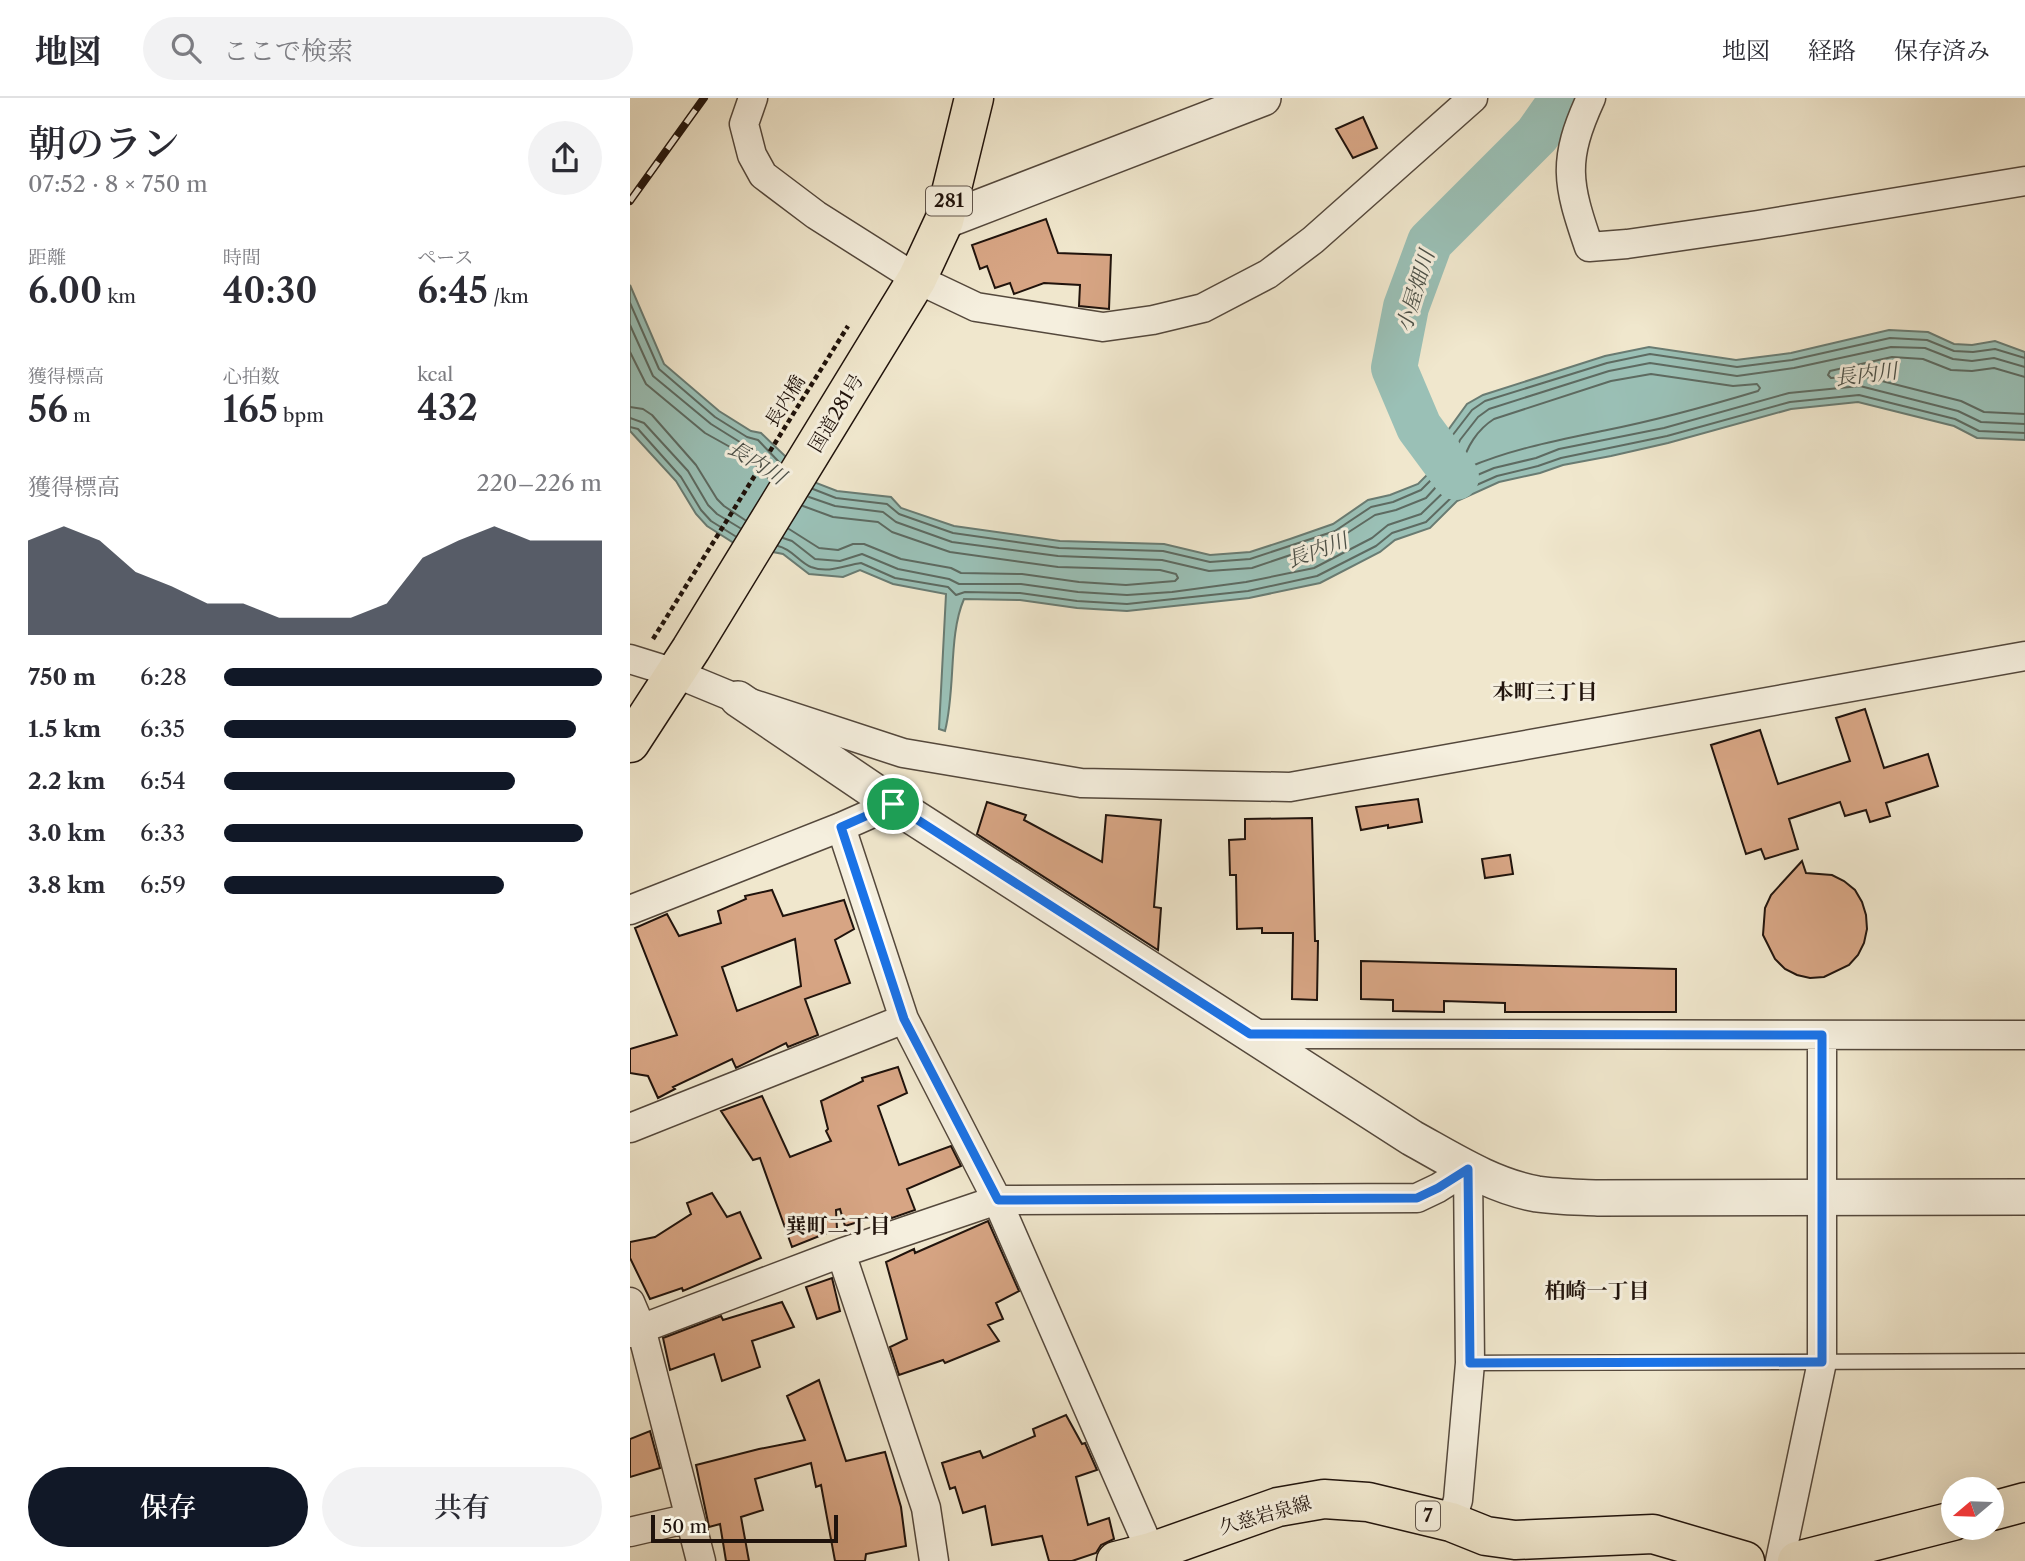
<!DOCTYPE html>
<html lang="ja">
<meta charset="utf-8">
<style>
body{margin:0;font-family:"Libre Caslon Text","Noto Serif JP",serif;background:#f2f2f3;color:#2b2b33;height:100vh;display:flex;flex-direction:column;font-size:26px;white-space:nowrap}
*{box-sizing:border-box;margin:0}
p{font-size:23px;color:#7c7c81}
.icon{flex:none;width:38px;height:38px;fill:none;stroke:currentColor;stroke-width:2;stroke-linecap:round;stroke-linejoin:round}
.map{position:relative;flex:1;overflow:hidden}
.sheet{display:flex;flex-direction:column;background:#fff;width:630px}
.sheet>*{flex:none}
.needle{width:46px;rotate:251deg}
.tools{position:absolute;left:1311px;top:1379px;display:grid;gap:14px}
.tools a{display:grid;place-items:center;width:63px;height:63px;border-radius:50%;background:#fff;box-shadow:0 7px 28px #0002;font-size:35px}
.scale{position:absolute;left:21px;bottom:18px;width:187px;box-sizing:border-box;padding-left:7px;border:4px solid #20130c;border-top:0;font-size:19px;line-height:24px;white-space:nowrap;color:#20130c;-webkit-text-stroke:5px #f5efde;paint-order:stroke}
.pin{position:absolute;display:grid;place-items:center;width:60px;height:60px;color:#fff;margin:-30px;border:4px solid #fff;border-radius:50%;box-shadow:0 2px 7px #0007}
.round{display:grid;place-items:center;flex:none;width:74px;height:74px;border-radius:37px;background:#f2f2f3}
.overview{display:flex;align-items:center;justify-content:space-between;height:119px;padding:0 28px}
h1{font-size:38px;font-weight:600;line-height:52px}
.metrics{display:grid;grid-template-columns:repeat(3,1fr);gap:10px;height:119px;padding:7px 28px}
.metrics div{display:grid;align-content:center}
.metrics b{font-size:35px;font-weight:600}
.metrics small{font-size:19px;font-weight:400}
.metrics p{font-size:19px}
.chart{height:196px;padding:14px 28px}
.chart p{display:flex;justify-content:space-between}
.chart svg{width:100%;height:126px;margin-top:7px;fill:#111827;opacity:.7}
.cta{display:flex;gap:14px;margin-top:auto;padding:14px 28px}
.cta a{flex:1;height:80px;border-radius:42px;background:#111827;color:#fff;font-size:28px;font-weight:600;line-height:80px;text-align:center}
.cta a+a{background:#f2f2f3;color:#2b2b33}
ul{padding:0 28px;list-style:none;font-size:23px}
li{display:grid;grid-template-columns:112px 84px 1fr;align-items:center;height:52px}
li i{height:18px;border-radius:9px;background:#111827}
header{display:flex;align-items:center;gap:42px;box-sizing:border-box;height:98px;padding:0 35px;background:#fff;border-bottom:2px solid #e1e1e2}
header strong{font-size:33px}
nav{display:flex;gap:38px;margin-inline-start:auto;font-size:24px}
.search{width:490px;height:63px;background:#f2f2f3;display:flex;align-items:center;gap:18px;box-sizing:border-box;padding:0 24px;border-radius:38px;color:#7c7c81;font-size:26px}
main{display:flex;flex:1;min-height:0}
.map>svg:first-child{display:block}
.water{fill:#9ac0b6;stroke:#697b72;stroke-width:2}
.lines{fill:none;stroke-linecap:round;stroke-linejoin:round}
.shore{stroke:#5d6a61;stroke-width:2}
.river{stroke:#9ac0b6;stroke-width:46}
.building{fill:#d7a584;stroke:#20130c;stroke-width:2;fill-rule:evenodd}
.service-casing{stroke:#54483c;stroke-width:17}
.minor-casing{stroke:#54483c;stroke-width:31}
.tertiary-casing{stroke:#54483c;stroke-width:38}
.primary-casing{stroke:#20130c;stroke-width:41}
.trunk-casing{stroke:#20130c;stroke-width:41}
.path{stroke:#20130c;stroke-width:4.5;stroke-dasharray:5 3.5;stroke-linecap:butt}
.service{stroke:#f5efde;stroke-width:14}
.minor{stroke:#f5efde;stroke-width:28}
.tertiary{stroke:#f5efde;stroke-width:35}
.primary{stroke:#f0e7cd;stroke-width:38}
.trunk{stroke:#f0e7cd;stroke-width:38}
.rail-casing{stroke:#20130c;stroke-width:8}
.rail{stroke:#f5efde;stroke-width:5;stroke-dasharray:16;stroke-linecap:butt}
.route-casing{stroke:#fff;stroke-width:14}
.route{stroke:#1a73e8;stroke-width:9}
.labels{text-anchor:middle;dominant-baseline:central;stroke-width:6;stroke-linejoin:round;paint-order:stroke}
.shield{fill:#f5efde;stroke:#60554b;stroke-width:2}
.shield-label{font-size:18px;font-weight:bold;fill:#20130c}
.street-label{font-size:19px;fill:#20130c;stroke:#f5efde}
.water-label{font-size:21px;font-style:italic;fill:#4b5048;stroke:#f5efde}
.neighbourhood-label{font-size:21px;font-weight:bold;fill:#20130c;stroke:#f5efde}
</style>
<header>
<strong>地図</strong>
<div class="search"><svg class="icon" aria-label="search" viewBox="0 0 24 24"><circle cx="10" cy="10" r="6"/><path d="M15 15l6 6"/></svg>ここで検索</div>
<nav><a>地図</a><a>経路</a><a>保存済み</a></nav>
</header>
<main>
<section class="sheet">
<div class="overview"><div><h1>朝のラン</h1><p>07:52 · 8 × 750 m</p></div><a class="round"><svg class="icon" aria-label="share" viewBox="0 0 24 24"><path d="M12 15V3M7 8l5-5 5 5M5 13v7h14v-7"/></svg></a></div>
<div class="metrics">
<div><p>距離</p><b>6.00<small> km</small></b></div>
<div><p>時間</p><b>40:30</b></div>
<div><p>ペース</p><b>6:45<small> /km</small></b></div>
</div>
<div class="metrics">
<div><p>獲得標高</p><b>56<small> m</small></b></div>
<div><p>心拍数</p><b>165<small> bpm</small></b></div>
<div><p>kcal</p><b>432</b></div>
</div>
<div class="chart"><p><span>獲得標高</span>220–226 m</p>
<svg viewBox="0 0 160 44" preserveAspectRatio="none"><path d="M0 44V11L10 6L20 11L30 22L40 27L50 33L60 33L70 38L80 38L90 38L100 33L110 17L120 11L130 6L140 11L150 11L160 11V44z"/></svg>
</div>
<ul>
<li><b>750 m</b>6:28<i style="width:100%"></i></li>
<li><b>1.5 km</b>6:35<i style="width:93%"></i></li>
<li><b>2.2 km</b>6:54<i style="width:77%"></i></li>
<li><b>3.0 km</b>6:33<i style="width:95%"></i></li>
<li><b>3.8 km</b>6:59<i style="width:74%"></i></li>
</ul>
<div class="cta"><a>保存</a><a>共有</a></div>
</section>
<div class="map">
<svg width="1395" height="1463" viewBox="0 0 1395 1463">
<rect width="100%" height="100%" fill="#f0e7cd"/>
<filter id="stains"><feTurbulence type="fractalNoise" baseFrequency=".00286" numOctaves="4"/><feColorMatrix values="0 0 0 0 .2 0 0 0 0 .09 0 0 0 0 .02 0 0 0 .5 -.17"/></filter>
<radialGradient id="worn" r=".72"><stop offset=".6" stop-color="#630" stop-opacity="0"/><stop offset="1" stop-color="#630" stop-opacity=".3"/></radialGradient>
<path class="water" d="M0 187 34 266 89 313 121 333 131 335 181 383 207 393 261 399 271 410 324 428 430 443 534 446 580 457 620 454 660 441 703 426 738 402 760 397 788 386 803 371 816 335 837 306 853 297 975 258 1019 249 1106 262 1161 255 1259 232 1298 234 1324 246 1342 247 1365 243 1395 254V342L1347 340 1324 328 1228 304 1161 311 1038 345 981 358 933 367 910 375 869 384 827 403 800 430 765 442 750 454 690 485 619 500 497 513 447 510 390 502 334 501C318 538 326 590 315 633L309 631 316 496 263 486 230 472 213 479 179 476 153 456 107 447 77 428 66 416 46 383 0 333Z"/>
<g class="lines">
<path class="shore" d="M0 205 29 271 85 319 117 339 128 342 150 365
M0 227 23 278 81 326 113 346 123 350 145 372
M0 254 16 286 75 335 118 359 140 382
M1021 276 1103 288 1127 286 1130 290 1128 293C1078 308 1027 322 977 332 929 342 881 351 837 370L832 368C836 349 848 331 864 321L981 283Z
M1395 279 1364 270 1342 273 1321 272 1293 261 1262 259 1200 273 1198 277 1201 280 1232 278 1331 303 1354 314 1395 316
M0 309 13 311 22 317 66 367 87 401 94 408 115 422
M0 320 14 325 58 373 78 407 87 416 110 430
M0 329 8 331 51 379 71 412 81 423 105 438
M183 391 206 400 257 406 269 416 323 435 429 450 533 453 580 464 620 461 705 433 741 409 763 404 791 392 809 374 822 338 842 312 855 303 977 265 1020 256 1107 269 1162 262 1260 240 1297 242 1324 253 1343 254 1365 251 1395 260
M179 399 205 408 253 414 266 424 322 444 428 458 532 462 579 473 622 470 708 441 745 417 766 412 796 400 816 378 830 342 848 319 859 311 979 273 1020 265 1107 278 1164 270 1261 249 1295 250 1323 261 1342 263 1364 260 1395 269
M159 431 189 450 208 452 223 446H234L271 461 321 470 331 475 392 476 449 484 496 487 545 483 548 480 546 476 530 472 428 469 320 454 262 434 248 424 203 419 173 408
M153 440 162 443 185 461 210 463 232 456 268 471 319 481 329 486H391L448 494 497 497 542 494 616 484 684 470 742 440 758 427 791 416 819 389 864 370 906 360 929 351 1034 330 1159 295 1230 288 1328 313 1351 324 1395 326
M148 448C162 451 169 464 181 469 199 476 215 467 231 465L265 480 318 489 326 497 335 494 390 495 447 503 497 506 618 493 687 478 746 448 762 435 796 424 824 397 867 378 908 368 931 360 1037 338 1160 304 1229 297 1325 321 1349 333 1395 335"/>
<path class="river" d="M826 379 789 329 764 270 776 209 800 144 907 37 933 0"/>
</g>
<path class="building" d="M733 19 747 50 723 60 706 31Z
M416 121 428 155 481 157 479 211 449 208 450 187 414 185 384 196 380 185 365 190 357 168 350 171 342 147Z
M1235 611 1254 670 1298 656 1308 688 1256 705 1260 718 1240 724 1236 712 1215 718 1210 704 1159 721 1168 751 1135 761 1131 751 1116 756 1081 647 1130 632 1148 686 1220 663 1206 620Z
M788 701 792 724 758 730V727L731 732 726 709Z
M357 704 396 717 394 722 472 764 476 717 531 722 524 809 531 810 528 852 347 736Z
M682 720 685 843H688L687 902 662 901 663 835H632V830L607 831 606 777H600L599 742 615 741V721Z
M880 757 883 776 855 780 852 761Z
M1172 763 1176 775 1202 777 1214 783 1225 792 1232 804 1236 817 1237 831 1234 845 1228 857 1219 867 1194 879 1180 880 1167 877 1155 871 1145 861 1133 837 1135 810 1141 797Z
M142 792 153 818 214 802 224 831 205 842 220 885 175 901 188 937 158 949 156 945 106 970 102 961 43 989 45 991 28 1000 18 978 0 975V951L47 937 5 830 37 816 49 838 91 825 88 813 116 801 115 798ZM165 841 171 888 107 913 92 869Z
M731 863 1046 871V914H875V905L814 903V914L763 913V902L731 901Z
M268 969 277 995 248 1008 269 1067 321 1048 331 1068 277 1091 285 1112 262 1120 254 1116 215 1128 210 1111 206 1112 207 1131 162 1149 130 1060 123 1062 91 1013 132 998 160 1059 201 1043 196 1033 198 1031 191 1003 233 983 232 980Z
M82 1095 97 1119 110 1114 131 1160 53 1193 52 1190 20 1201 0 1160V1144L25 1139 61 1116 57 1105Z
M358 1123 389 1193 366 1205 373 1221 358 1227 369 1243 315 1265 313 1262 269 1277 260 1249 277 1241 256 1164 284 1151 285 1155Z
M202 1180 210 1213 187 1221 176 1189Z
M152 1204 164 1229 122 1243 130 1269 92 1283 84 1256 40 1272 33 1240 91 1218 93 1222Z
M189 1282 216 1363 255 1354 271 1409 276 1448 236 1456 235 1463H205L191 1387 186 1389 181 1365 125 1381 133 1412 111 1419 119 1463H96L90 1426 79 1429 66 1367 129 1351 175 1342 157 1298Z
M436 1317 452 1346 455 1345 467 1372 446 1379 458 1427 479 1420 484 1441 471 1447 466 1455 442 1463H419L412 1438 362 1447 355 1408 333 1415 325 1389 320 1391 312 1365 350 1353 353 1360 405 1338 403 1331Z
M20 1333 30 1370 0 1379V1341Z"/>
<g class="lines">
<defs>
<path id="service" d="M840 1265 1395 1263"/>
<path id="minor" d="M123 0 114 26 122 57 133 77 186 117 287 181 346 209 473 229 523 222 573 210 638 176 683 142 843 0
M961 0C932 63 937 85 959 149L997 146 1128 127 1395 83
M0 561 45 575 108 601 273 655 451 685 660 689 1395 558
M211 729 274 921 367 1102 521 1454
M0 812 211 729 263 706
M620 936 1395 937
M0 1030 274 921
M211 1155 296 1410 304 1463
M0 1204 11 1230 71 1463
M0 1235 211 1155 367 1102 787 1100 808 1090 838 1071
M821 1424 828 1402 840 1265 838 1071
M0 1434 60 1420
M1150 1463 1192 1264V937"/>
<path id="tertiary" d="M314 123 633 0
M108 601 263 706 782 1040C822 1062 862 1088 907 1096 927 1099 948 1099 968 1100L1395 1099"/>
<path id="primary" d="M1362 1413 1395 1404
M486 1463 521 1454 648 1409 694 1401 738 1404 821 1424 856 1438 885 1442 1023 1436 1115 1463
M1167 1463 1323 1423"/>
<path id="trunk" d="M0 645 61 551 287 181 314 123 344 0"/>
</defs>
<use href="#service" class="service-casing"/>
<use href="#minor" class="minor-casing"/>
<use href="#tertiary" class="tertiary-casing"/>
<use href="#primary" class="primary-casing"/>
<use href="#trunk" class="trunk-casing"/>
<path class="path" d="M23 541 218 228"/>
<use href="#service" class="service"/>
<use href="#minor" class="minor"/>
<use href="#tertiary" class="tertiary"/>
<use href="#primary" class="primary"/>
<use href="#trunk" class="trunk"/>
<defs>
<path id="rail" d="M0 103 74 0"/>
</defs>
<use href="#rail" class="rail-casing"/>
<use href="#rail" class="rail"/>
</g>
<g class="lines">
<defs>
<path id="route" d="M263 706 620 936 1192 937V1264L840 1265 838 1071 808 1090 787 1100 368 1102 274 921 211 729Z"/>
</defs>
<use href="#route" class="route-casing"/>
<use href="#route" class="route"/>
</g>
<g class="labels">
<g class="shield">
<rect x="296" y="88.5" width="46" height="29" rx="5"/>
<rect x="786" y="1403.5" width="24" height="29" rx="5"/>
</g>
<g class="shield-label">
<text x="319" y="103">281</text>
<text x="798" y="1418">7</text>
</g>
<g class="street-label">
<text transform="translate(155 303) rotate(-58)">長内橋</text>
<text transform="translate(206 315) rotate(-59)">国道281号</text>
<text transform="translate(635 1417) rotate(-16)">久慈岩泉線</text>
</g>
<g class="water-label">
<text transform="translate(785 193) rotate(-73)">小屋畑川</text>
<text transform="translate(1236 276) rotate(-7)">長内川</text>
<text transform="translate(127 364) rotate(32)">長内川</text>
<text transform="translate(687 452) rotate(-20)">長内川</text>
</g>
<g class="neighbourhood-label">
<text x="915" y="593">本町三丁目</text>
<text x="208" y="1127">巽町二丁目</text>
<text x="967" y="1192">柏崎一丁目</text>
</g>
</g>
<rect width="100%" height="100%" filter="url(#stains)"/>
<rect width="100%" height="100%" fill="url(#worn)"/>
</svg>
<div class="tools">
<a><svg class="needle" viewBox="-14 -14 28 28"><path d="M0-13l5 13h-10z" fill="#e53935"/><path d="M0 13l5-13h-10z" fill="#7c7c81"/></svg></a>
</div>
<div class="scale">50 m</div>
<div class="pin" style="left:263px;top:706px;background:#1e9e55"><svg class="icon" aria-label="arrive" viewBox="0 0 24 24"><path d="M6 21V4h12l-3 4 3 4H6"/></svg></div>
</div>
</main>
